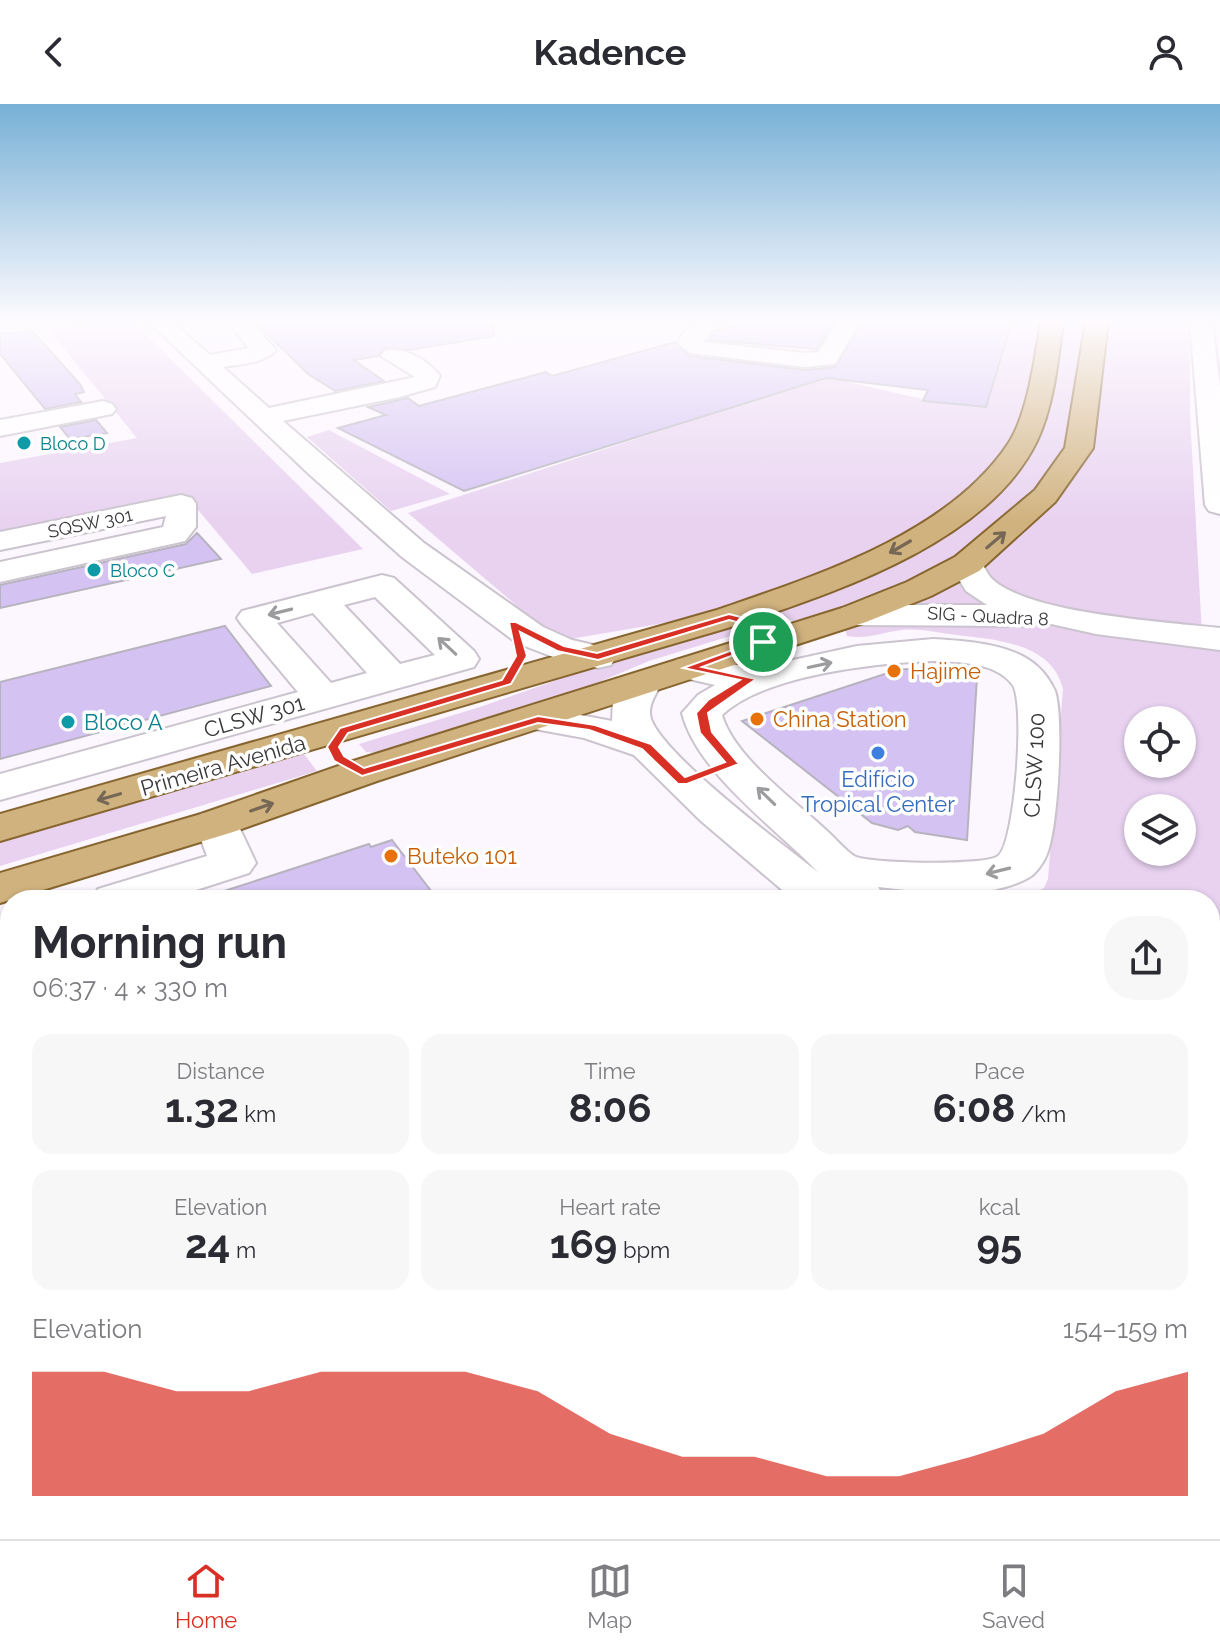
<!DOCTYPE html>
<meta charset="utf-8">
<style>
body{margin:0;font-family:Raleway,sans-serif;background:#f7f7f7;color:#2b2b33;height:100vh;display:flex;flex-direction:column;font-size:30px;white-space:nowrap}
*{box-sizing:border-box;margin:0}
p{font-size:26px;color:#7c7c81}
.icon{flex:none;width:44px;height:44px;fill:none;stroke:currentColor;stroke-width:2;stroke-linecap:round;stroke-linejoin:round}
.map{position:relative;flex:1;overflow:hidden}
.details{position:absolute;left:0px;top:786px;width:1220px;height:650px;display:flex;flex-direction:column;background:#fff;border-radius:32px 32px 0 0;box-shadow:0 2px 6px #0004}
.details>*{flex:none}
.buttons{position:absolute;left:1124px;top:602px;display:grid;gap:16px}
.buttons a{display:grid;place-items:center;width:72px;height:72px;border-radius:50%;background:#fff;box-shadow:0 2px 6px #0004;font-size:40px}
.pin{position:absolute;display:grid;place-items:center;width:68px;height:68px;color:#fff;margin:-34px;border:4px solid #fff;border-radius:50%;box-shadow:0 2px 8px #0007}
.round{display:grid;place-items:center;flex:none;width:84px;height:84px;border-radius:32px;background:#f7f7f7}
.headline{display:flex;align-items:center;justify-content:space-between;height:136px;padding:0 32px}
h1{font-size:44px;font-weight:700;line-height:60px}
.figures{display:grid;grid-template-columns:repeat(3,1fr);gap:12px;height:136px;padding:8px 32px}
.figures div{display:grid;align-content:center;border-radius:20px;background:#f7f7f7;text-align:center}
.figures b{font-size:40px;font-weight:700}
.figures small{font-size:22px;font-weight:400}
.figures p{font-size:22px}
.chart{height:224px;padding:16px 32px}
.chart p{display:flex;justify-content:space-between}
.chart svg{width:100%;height:144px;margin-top:8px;fill:#d93025;opacity:.7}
header{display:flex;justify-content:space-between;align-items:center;height:104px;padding:0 32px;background:#fff;font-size:36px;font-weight:700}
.tab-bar{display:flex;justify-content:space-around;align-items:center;height:112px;border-top:2px solid #e1e1e2;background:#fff;font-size:22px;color:#7c7c81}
.tab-bar a{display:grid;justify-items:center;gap:4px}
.tab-bar .current{color:#d93025}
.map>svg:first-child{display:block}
.green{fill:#e8d2f0;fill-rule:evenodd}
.building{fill:#d4c3f2;stroke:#b7b3be;stroke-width:2}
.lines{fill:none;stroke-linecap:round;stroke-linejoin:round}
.minor-casing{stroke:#cbc4ce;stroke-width:4}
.major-casing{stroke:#87652f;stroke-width:4}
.minor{fill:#fff;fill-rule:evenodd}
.major{fill:#d0b27e;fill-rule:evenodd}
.oneway{stroke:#766856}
.oneway2{stroke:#9c9b9d}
.route{fill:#d93025;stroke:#fff;stroke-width:2;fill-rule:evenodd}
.culture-dot{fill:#0f9aa8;stroke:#fff;stroke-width:3}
.food-dot{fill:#e8710a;stroke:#fff;stroke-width:3}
.shop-dot{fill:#3f7fe0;stroke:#fff;stroke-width:3}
.labels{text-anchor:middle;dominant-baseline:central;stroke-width:7;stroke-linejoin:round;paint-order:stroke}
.far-culture-label{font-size:18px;fill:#0d838f;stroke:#fff;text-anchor:start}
.far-street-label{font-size:18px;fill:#3a373b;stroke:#fff}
.food-label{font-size:22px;fill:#c56008;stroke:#fff;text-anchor:start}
.street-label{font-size:22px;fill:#3a373b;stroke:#fff}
.culture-label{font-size:22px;fill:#0d838f;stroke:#fff;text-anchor:start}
.shop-label{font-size:22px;fill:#366cbe;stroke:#fff}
</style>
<header><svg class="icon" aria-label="back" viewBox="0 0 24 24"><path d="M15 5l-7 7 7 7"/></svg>Kadence<svg class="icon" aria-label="person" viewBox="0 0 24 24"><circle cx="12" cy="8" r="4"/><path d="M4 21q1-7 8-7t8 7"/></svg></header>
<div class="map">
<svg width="1220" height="1435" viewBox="0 0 1220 1435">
<rect width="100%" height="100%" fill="#fcf6fe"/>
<path class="green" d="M115 217H132L363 445 252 470 188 394 0 432V359L137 334 49 226Z
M1000 217H1190V311L1202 531 909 503 793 517 766 502 558 537 408 409 826 273 940 299 974 303Z
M329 326 450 390 391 407 307 333Z
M1020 515 1220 540V1120L1210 1111V796H921L1032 790 1044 784 1048 775 1063 585C1052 539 997 536 957 531 939 529 919 524 902 526 882 528 867 536 847 532L845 525 863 517ZM1138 616H1182V660H1138ZM1138 704H1182V748H1138Z
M740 519 750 526 649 557 573 589 377 649 366 648 359 640 480 603 637 548Z
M301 646 317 667 0 762V735Z"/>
<path class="building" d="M254 217H492L494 232 410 246 385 244 378 252 354 256 384 277 335 287 308 270Z
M754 217H835L817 245 709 236 715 227Z
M863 217H1012L986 303 923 297 928 286 826 274 464 387 338 324 386 311 368 303 408 294 419 302 546 268 552 272 675 238 690 252 805 266 835 263Z
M32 227 80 280 84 288 75 290 81 298 45 305 0 250V230Z
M96 316 107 329 70 335 60 323Z
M197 429 221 455 0 504V481L186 440Z
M225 522 271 582 0 655V578Z
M909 565 977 573 967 736 915 728 908 722 898 726 872 719 742 617 897 566Z
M392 736 438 796H216L215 790 369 740 371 743Z"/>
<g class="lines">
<defs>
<path id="minor" d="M148 217H171L210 251 249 244 232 223 235 218H251L276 246C264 260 240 260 223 263L269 304 415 273 381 252 385 247C404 242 429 257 440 272L435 283 400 293 283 317 424 439 543 523 572 536 611 545 616 553 611 561 598 564 561 556 517 539 402 453 309 370Z
M697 217H720L703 238 805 249 819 248 838 217H860L835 260 805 263 690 249 678 240 682 230Z
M1190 217H1212L1220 282V410L1209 407 1205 401Z
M103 297 112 300 116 305 112 310 0 332V316Z
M181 391 192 394 196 400V423L185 437 0 478V458L163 423 166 412 0 446V428Z
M967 450 979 453C983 460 986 468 991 474 1027 510 1168 518 1220 524V546L1096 530 1038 517 1024 522 854 521 842 518 837 511 842 504 854 501H987L966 487 952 464 951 460 955 453Z
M382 471 394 474 474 547 479 555 474 563 0 696V670L298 588 242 521 237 514 242 507ZM375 493 435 551 400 560 344 501ZM313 509 367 569 331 579 277 519Z
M933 535C964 537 1012 539 1037 562 1044 568 1051 578 1055 587 1064 613 1058 724 1047 750 1044 758 1036 770 1028 774 986 797 924 788 878 783L882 789 877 796H794L701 717 634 651 584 634 524 623 518 615 524 607 538 603 612 617 613 597 629 573 642 570 655 573 661 581C655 591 647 603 651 615 664 652 783 741 819 769 777 725 697 669 682 609L698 591 715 581 676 572 670 564 676 556 689 553 756 564 857 542ZM933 557C958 558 995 558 1012 580 1026 596 1015 740 998 752 986 762 868 760 854 752 845 746 835 734 827 727 795 697 734 653 722 611 764 571 875 559 933 557Z
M217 706 233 710 256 759 249 769 165 796H91L98 785 207 752 195 719 201 710Z
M10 814V846L0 849V817Z
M1210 1113 1220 1116V1175L1210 1171Z
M16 1426H106L102 1435H12Z
M716 1426H794L798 1435H720Z"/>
<path id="major" d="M1041 217H1063C1058 256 1054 301 1037 337 988 438 840 486 741 520L0 737V710L717 506C815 472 947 431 1008 340 1028 310 1035 253 1041 217Z
M1086 217H1108L1093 344 1055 398 979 467 931 492 866 518 377 677 233 728 0 799V769L201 710 347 659 842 504 907 478 955 453 1035 386 1065 344Z"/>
</defs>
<use href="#minor" class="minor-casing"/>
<use href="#major" class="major-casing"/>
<use href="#minor" class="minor"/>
<use href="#major" class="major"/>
</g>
<defs><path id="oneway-shaft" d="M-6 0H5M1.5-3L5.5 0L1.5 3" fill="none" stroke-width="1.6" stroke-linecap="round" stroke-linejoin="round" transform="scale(2)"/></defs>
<g class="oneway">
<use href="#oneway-shaft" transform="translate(996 436) rotate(-40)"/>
<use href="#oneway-shaft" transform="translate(900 443) rotate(150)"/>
<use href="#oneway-shaft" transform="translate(109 693) rotate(164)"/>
<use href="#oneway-shaft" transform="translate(262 703) rotate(-19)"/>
</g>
<g class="oneway2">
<use href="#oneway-shaft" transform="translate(280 508) rotate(166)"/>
<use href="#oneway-shaft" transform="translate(447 542) rotate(-137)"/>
<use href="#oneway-shaft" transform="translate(820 561) rotate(-12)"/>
<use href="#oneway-shaft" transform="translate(766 692) rotate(-136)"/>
<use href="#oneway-shaft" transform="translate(998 767) rotate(166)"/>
</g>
<linearGradient id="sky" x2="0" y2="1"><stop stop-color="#77b0d6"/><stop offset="0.52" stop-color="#fefbff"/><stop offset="1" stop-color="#fefbff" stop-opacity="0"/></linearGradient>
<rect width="1220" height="418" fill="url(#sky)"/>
<path class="route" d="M729 510 764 519 768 538 702 563 756 575 708 609 712 628 739 660 687 680H678L642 645 589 626 538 619 362 672 334 657 327 643 340 624 502 576 516 552 509 518H516L564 542 597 549ZM729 516 755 523 757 537 683 564 740 576 708 596 696 609 700 629 725 658 685 673 651 640 595 621 538 612 364 664 344 652 339 643 348 629 511 580 527 552 520 528 557 547 598 556Z"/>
<g class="culture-dot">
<circle cx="24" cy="339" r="8"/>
<circle cx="94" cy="466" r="8"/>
<circle cx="68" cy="618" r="8"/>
</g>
<g class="food-dot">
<circle cx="894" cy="567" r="8"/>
<circle cx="757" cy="615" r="8"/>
<circle cx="391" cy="752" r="8"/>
</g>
<circle class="shop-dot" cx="878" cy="649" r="8"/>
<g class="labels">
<g class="far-culture-label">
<text x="40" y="339">Bloco D</text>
<text x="110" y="466">Bloco C</text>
</g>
<g class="far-street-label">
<text transform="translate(90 419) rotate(-12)">SQSW 301</text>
<text transform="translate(988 512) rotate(3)">SIG - Quadra 8</text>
</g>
<g class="food-label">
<text x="910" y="567">Hajime</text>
<text x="773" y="615">China Station</text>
<text x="407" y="752">Buteko 101</text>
</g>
<g class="street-label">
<text transform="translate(254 612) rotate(-16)">CLSW 301</text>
<text transform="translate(223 661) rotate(-16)">Primeira Avenida</text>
<text transform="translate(1034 661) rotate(-87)">CLSW 100</text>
</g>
<g class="culture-label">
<text x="84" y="618">Bloco A</text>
</g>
<g class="shop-label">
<text x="878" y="675">Edifício<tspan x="878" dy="25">Tropical Center</tspan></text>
</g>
</g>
</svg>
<div class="buttons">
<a><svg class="icon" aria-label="locate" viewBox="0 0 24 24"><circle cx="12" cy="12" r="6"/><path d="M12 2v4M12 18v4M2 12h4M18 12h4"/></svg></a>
<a><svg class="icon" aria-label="layers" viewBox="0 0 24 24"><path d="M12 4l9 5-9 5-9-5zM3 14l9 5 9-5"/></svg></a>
</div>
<div class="pin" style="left:763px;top:538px;background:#1e9e55"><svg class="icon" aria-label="arrive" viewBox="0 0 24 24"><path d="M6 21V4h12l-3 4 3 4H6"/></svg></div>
<section class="details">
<div class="headline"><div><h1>Morning run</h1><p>06:37 · 4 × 330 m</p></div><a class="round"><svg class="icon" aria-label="share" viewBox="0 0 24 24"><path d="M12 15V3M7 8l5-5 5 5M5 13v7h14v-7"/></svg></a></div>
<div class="figures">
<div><p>Distance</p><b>1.32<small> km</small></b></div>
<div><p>Time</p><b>8:06</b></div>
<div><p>Pace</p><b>6:08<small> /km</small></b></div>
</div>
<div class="figures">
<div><p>Elevation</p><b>24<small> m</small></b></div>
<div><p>Heart rate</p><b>169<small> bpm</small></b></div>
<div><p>kcal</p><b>95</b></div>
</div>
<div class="chart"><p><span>Elevation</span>154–159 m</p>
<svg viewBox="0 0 160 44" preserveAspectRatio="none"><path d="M0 44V6L10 6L20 12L30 12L40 6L50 6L60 6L70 12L80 25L90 32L100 32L110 38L120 38L130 32L140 25L150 12L160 6V44z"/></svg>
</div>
</section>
</div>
<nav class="tab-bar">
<a class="current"><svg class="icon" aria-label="home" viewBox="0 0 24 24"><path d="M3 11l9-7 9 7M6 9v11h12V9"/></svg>Home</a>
<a><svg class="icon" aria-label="map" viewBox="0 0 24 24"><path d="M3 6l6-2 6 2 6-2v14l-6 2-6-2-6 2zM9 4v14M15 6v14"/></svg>Map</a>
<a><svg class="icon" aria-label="saved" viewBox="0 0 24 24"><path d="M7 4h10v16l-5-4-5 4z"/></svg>Saved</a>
</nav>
